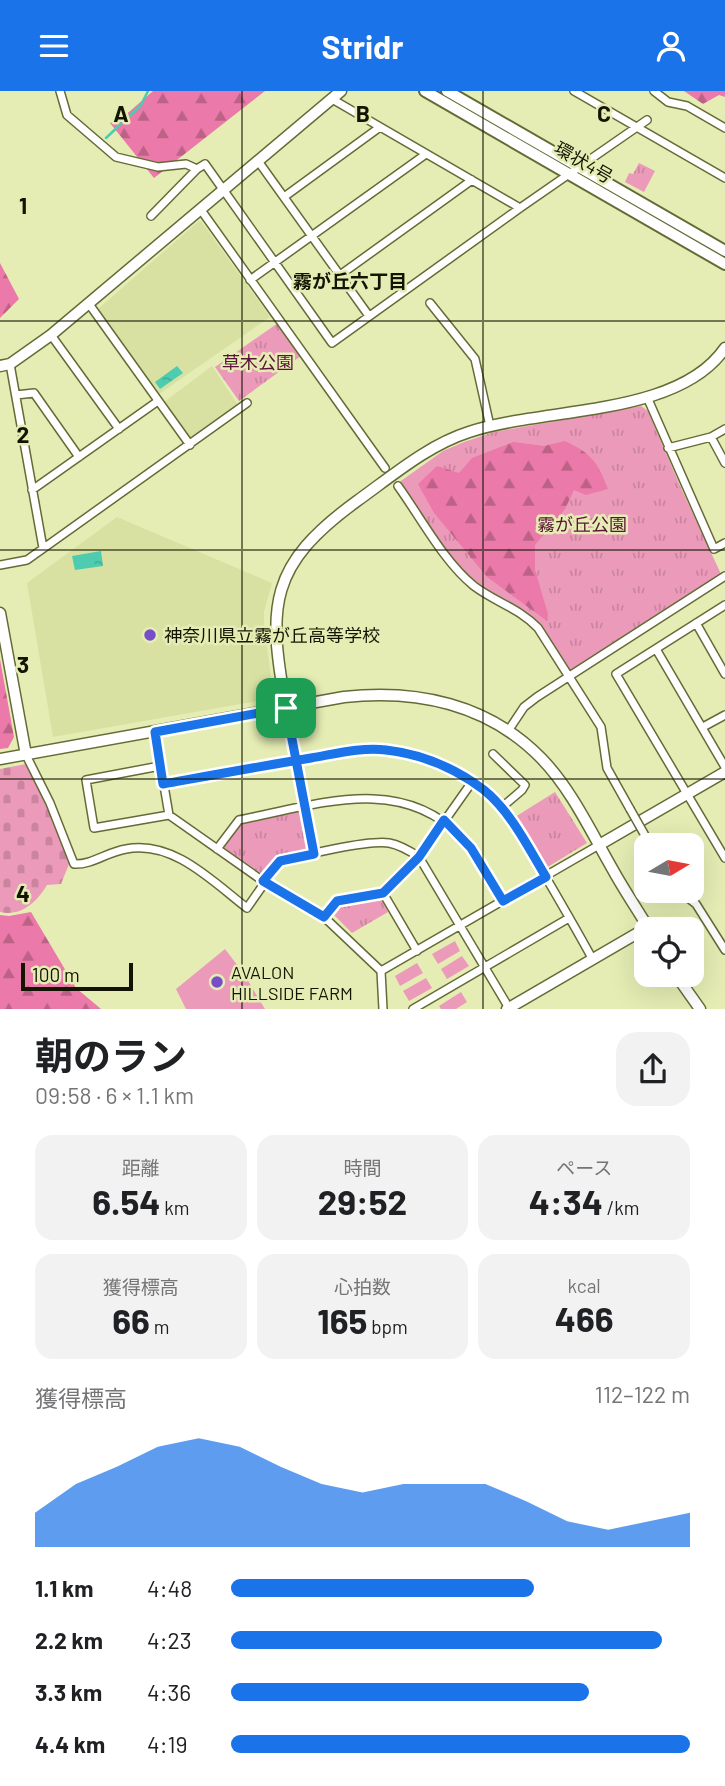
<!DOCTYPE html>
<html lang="ja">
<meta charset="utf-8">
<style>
body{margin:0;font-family:Barlow,"Noto Sans JP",sans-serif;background:#f2f2f2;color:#202124;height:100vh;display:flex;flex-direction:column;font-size:26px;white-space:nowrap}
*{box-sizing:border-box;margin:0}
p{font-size:23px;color:#757577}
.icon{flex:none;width:38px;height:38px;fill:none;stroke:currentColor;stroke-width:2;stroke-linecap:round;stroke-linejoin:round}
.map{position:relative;height:918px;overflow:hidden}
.sheet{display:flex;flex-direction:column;background:#fff;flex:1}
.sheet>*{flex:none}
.needle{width:46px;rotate:80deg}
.controls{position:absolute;left:634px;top:742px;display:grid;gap:14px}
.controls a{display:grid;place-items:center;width:70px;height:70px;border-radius:14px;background:#fff;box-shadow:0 7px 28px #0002;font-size:35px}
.scale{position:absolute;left:21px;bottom:18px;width:112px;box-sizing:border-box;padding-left:7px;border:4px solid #131502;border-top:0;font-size:19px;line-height:24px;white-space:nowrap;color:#131502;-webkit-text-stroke:5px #e5edb4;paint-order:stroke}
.pin{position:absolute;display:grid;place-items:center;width:60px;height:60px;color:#fff;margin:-30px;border-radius:14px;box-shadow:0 4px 10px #0006}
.round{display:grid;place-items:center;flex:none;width:74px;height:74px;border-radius:21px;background:#f2f2f2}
.overview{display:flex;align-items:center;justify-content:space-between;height:119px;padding:0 35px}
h1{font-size:38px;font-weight:700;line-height:52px}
.stats{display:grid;grid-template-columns:repeat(3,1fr);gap:10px;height:119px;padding:7px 35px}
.stats div{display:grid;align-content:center;border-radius:18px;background:#f2f2f2;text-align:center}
.stats b{font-size:35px;font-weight:700}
.stats small{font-size:19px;font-weight:400}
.stats p{font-size:19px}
.chart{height:196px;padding:14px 35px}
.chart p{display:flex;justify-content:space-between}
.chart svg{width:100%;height:126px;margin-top:7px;fill:#1a73e8;opacity:.7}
ul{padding:0 35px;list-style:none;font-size:23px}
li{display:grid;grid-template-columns:112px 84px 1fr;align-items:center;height:52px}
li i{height:18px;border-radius:9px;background:#1a73e8}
header{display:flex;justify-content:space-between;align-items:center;height:91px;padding:0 35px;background:#1a73e8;color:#fff;font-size:32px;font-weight:700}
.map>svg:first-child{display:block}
.built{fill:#d8e1a1}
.grass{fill:url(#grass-tufts)}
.forest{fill:url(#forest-firs)}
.cemetery{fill:url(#cemetery-stones)}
.pitch{fill:#ec9aba}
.water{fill:url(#water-ripples)}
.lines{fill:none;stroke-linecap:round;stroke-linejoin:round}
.stream{stroke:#4dccaf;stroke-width:2.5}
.street-casing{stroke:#656b37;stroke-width:10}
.secondary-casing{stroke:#656b37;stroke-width:13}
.primary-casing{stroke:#656b37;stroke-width:14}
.street{stroke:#fff;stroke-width:7}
.secondary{stroke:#fff;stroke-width:10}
.primary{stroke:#fff;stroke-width:10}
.street-bridge-casing{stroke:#656b37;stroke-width:10;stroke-linecap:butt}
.street-bridge{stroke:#fff;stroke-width:7}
.route-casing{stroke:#fff;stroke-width:14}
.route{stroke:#1a73e8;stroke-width:9}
.grid{fill:none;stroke:#131502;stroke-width:2;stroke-opacity:0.55}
.poi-dot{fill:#774ec7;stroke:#e5edb4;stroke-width:2.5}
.labels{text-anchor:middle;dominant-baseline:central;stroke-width:5;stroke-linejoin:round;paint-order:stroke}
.street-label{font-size:18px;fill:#131502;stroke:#e5edb4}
.park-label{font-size:18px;fill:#591336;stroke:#e5edb4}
.poi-label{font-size:18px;fill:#131502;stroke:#e5edb4;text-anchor:start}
.neighbourhood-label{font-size:19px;font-weight:bold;fill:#131502;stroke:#e5edb4}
.grid-label{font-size:23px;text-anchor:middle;font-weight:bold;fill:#131502;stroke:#e5edb4;stroke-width:5;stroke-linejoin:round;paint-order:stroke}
</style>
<header><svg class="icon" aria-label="menu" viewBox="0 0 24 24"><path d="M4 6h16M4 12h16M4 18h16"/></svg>Stridr<svg class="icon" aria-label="person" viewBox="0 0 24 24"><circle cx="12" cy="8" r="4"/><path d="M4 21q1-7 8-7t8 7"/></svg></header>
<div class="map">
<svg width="725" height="918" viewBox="0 0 725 918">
<defs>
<pattern id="grass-tufts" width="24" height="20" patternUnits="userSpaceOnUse" patternTransform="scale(1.75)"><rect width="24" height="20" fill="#ec9aba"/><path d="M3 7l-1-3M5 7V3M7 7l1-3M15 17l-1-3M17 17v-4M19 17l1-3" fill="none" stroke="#ca849e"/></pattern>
<pattern id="forest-firs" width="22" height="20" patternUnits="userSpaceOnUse" patternTransform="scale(1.75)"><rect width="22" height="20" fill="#eb79a9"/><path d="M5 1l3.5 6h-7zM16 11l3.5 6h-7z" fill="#bd6287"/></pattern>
<pattern id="cemetery-stones" width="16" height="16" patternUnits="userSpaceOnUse" patternTransform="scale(1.75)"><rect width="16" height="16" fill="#ec9aba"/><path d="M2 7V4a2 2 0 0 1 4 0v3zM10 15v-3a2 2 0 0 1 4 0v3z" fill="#ca849e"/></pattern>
<pattern id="water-ripples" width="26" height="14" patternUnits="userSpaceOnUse" patternTransform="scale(1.75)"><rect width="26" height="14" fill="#4dccaf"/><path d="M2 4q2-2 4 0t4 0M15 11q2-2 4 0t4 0" fill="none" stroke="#42ae95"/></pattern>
</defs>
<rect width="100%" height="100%" fill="#e5edb4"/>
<path class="built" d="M199 130H201L270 226 159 303 98 218Z
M212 275 238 314 190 349 164 311Z
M117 426 272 492 264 521V534L274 607 53 646 27 492Z"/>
<path class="grass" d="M639 72 655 80 644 101 625 91 629 82 633 83Z
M278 232 301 265 239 310 215 276Z
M641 315 648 320 681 397 721 483 569 583 539 534 522 519 482 495 457 475 398 392 443 360 464 351 494 341Z
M555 701 587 752 546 777 515 726Z
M303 719 311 759 278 767 264 784 223 757 242 732Z
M382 808 388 821 352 842 334 824 340 814Z"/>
<path class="forest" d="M153 0H265L154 87 110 32 129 21Z
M684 0H725V6L719 4 703 13Z
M0 172 19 208 0 227Z
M565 350C592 363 597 370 608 398L586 404 574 399 565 418 535 454V479L548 523 547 530 487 486 434 422 418 393 437 375 459 382 472 367 513 351 544 355Z
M0 568 14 646 8 657 0 658Z
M31 821 76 897 101 918H0V824L9 825Z"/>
<path class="cemetery" d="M26 673 55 733 69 773 61 793 47 794C37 811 21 826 0 821V678Z"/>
<path class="pitch" d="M455 850 460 860 438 873 432 863Z
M225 858 244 883 265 918H186L176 898Z
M462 865 469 875 447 888 441 878Z
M417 872 423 882 400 895 395 885Z
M426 887 432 897 409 910 403 900Z
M461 901 467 911 456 918H441L439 915Z"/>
<path class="water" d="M177 275 183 282 160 298 155 291Z
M101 460 103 475 75 479 72 465Z"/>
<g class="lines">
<path class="stream" d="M106 47 141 14 148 0"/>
<defs>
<path id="street" d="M60 0 67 24 116 66 158 76 186 73 197 78
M574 0 725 87
M654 0 668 11 687 15 725 37
M332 8 520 117
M258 70 369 225
M284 106 380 36
M201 119 385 377
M151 125 197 78 205 73 332 252 520 117 647 29
M340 184 472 89
M250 189 426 63
M430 212 475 268 490 335
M89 213 190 354
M51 244 119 338
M10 273 43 457
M16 304 34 302 79 366
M647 306 714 458 725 452
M711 346 725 372
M668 357 711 346 725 338
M398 395C421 427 444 471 474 495 495 511 519 517 538 537L601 636 607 677 630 718
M32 399 158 310
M0 474 27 469 247 312
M725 514 616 583 725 767
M696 532 725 583
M656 558 725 676
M286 616 314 763
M703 636 725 624
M508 640 524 616 537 606 725 485
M155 641 169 724
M493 663 525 694 522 699 501 717
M26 664 50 712 74 773C92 774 107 761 126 758 173 749 212 790 247 817L280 770C303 764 368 749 389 752 400 754 410 760 419 766L509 917
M160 675 86 689 94 737 169 724 263 790 324 826 381 880 383 918
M164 693 361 659C405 658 453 671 486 701 506 720 520 743 534 766 554 800 574 834 593 869
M217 758 239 729C316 714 401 682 462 747 479 764 490 789 503 810
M679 800 696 813 725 859
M383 802 419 766 472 691
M324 826 337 810 383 802 417 860
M381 880 599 754
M413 918 569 827"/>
<path id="secondary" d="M0 275 10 273 51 244 341 0
M0 522 26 664
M286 616C267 514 269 474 357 410 392 385 428 354 469 341 544 316 678 326 725 257
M0 668 344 606C417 598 488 613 541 667 572 699 591 741 613 779 624 799 637 818 649 838
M599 754 725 681
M676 884 700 918
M507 918 648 836"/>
<path id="primary" d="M425 0 725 173
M447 0 725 160"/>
</defs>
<use href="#street" class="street-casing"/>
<use href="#secondary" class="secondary-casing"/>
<use href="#primary" class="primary-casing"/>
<use href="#street" class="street"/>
<use href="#secondary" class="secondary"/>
<use href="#primary" class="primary"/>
<defs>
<path id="street-bridge" d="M630 718 647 748"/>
</defs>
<use href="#street-bridge" class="street-bridge-casing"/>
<use href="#street-bridge" class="street-bridge"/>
</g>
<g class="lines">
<defs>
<path id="route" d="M286 617 314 763 280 770 263 790 324 826 337 810 383 802 419 766 444 729 471 757 503 810 546 786C528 756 511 721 484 699 455 677 421 663 386 659 361 656 335 663 311 667 262 675 213 684 163 693L155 641 286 617"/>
</defs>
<use href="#route" class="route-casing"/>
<use href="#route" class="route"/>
</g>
<path class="grid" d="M242 0V918M483 0V918M0 230H725M0 459H725M0 688H725"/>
<g class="poi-dot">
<circle cx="150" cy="544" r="7"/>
<circle cx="217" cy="891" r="7"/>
</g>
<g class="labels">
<g class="street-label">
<text transform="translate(584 71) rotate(30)">環状4号</text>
</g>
<g class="park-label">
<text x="258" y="271">草木公園</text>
<text x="582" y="433">霧が丘公園</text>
</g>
<g class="poi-label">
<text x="164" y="544">神奈川県立霧が丘高等学校</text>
<text x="231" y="881">AVALON<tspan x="231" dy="21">HILLSIDE FARM</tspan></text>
</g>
<g class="neighbourhood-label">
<text x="350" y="189">霧が丘六丁目</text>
</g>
</g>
<g class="grid-label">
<text x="121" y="31">A</text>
<text x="363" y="31">B</text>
<text x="604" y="31">C</text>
<text x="23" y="123">1</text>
<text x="23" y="352">2</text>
<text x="23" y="582">3</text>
<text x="23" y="811">4</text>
</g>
</svg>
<div class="controls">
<a><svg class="needle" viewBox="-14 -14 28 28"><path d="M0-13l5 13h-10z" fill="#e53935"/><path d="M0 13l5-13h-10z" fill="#757577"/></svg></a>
<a><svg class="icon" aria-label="locate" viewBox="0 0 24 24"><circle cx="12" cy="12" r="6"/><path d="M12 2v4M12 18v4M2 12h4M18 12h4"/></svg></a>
</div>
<div class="scale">100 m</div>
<div class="pin" style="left:286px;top:617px;background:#1e9e55"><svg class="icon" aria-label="arrive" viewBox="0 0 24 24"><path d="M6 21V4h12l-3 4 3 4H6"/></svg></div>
</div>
<section class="sheet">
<div class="overview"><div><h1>朝のラン</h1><p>09:58 · 6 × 1.1 km</p></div><a class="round"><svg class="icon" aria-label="share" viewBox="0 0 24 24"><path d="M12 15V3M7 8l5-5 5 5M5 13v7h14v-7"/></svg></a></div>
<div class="stats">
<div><p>距離</p><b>6.54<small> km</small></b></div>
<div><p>時間</p><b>29:52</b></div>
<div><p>ペース</p><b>4:34<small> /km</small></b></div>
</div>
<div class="stats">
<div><p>獲得標高</p><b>66<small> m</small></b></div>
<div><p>心拍数</p><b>165<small> bpm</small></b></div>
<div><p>kcal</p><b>466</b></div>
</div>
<div class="chart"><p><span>獲得標高</span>112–122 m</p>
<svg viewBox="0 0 160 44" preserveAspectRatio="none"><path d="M0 44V32L10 22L20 16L30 9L40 6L50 9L60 16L70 22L80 25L90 22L100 22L110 22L120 28L130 35L140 38L150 35L160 32V44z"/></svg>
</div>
<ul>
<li><b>1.1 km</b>4:48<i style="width:66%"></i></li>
<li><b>2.2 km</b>4:23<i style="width:94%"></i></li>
<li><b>3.3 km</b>4:36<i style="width:78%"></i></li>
<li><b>4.4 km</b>4:19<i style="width:100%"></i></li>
</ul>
</section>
